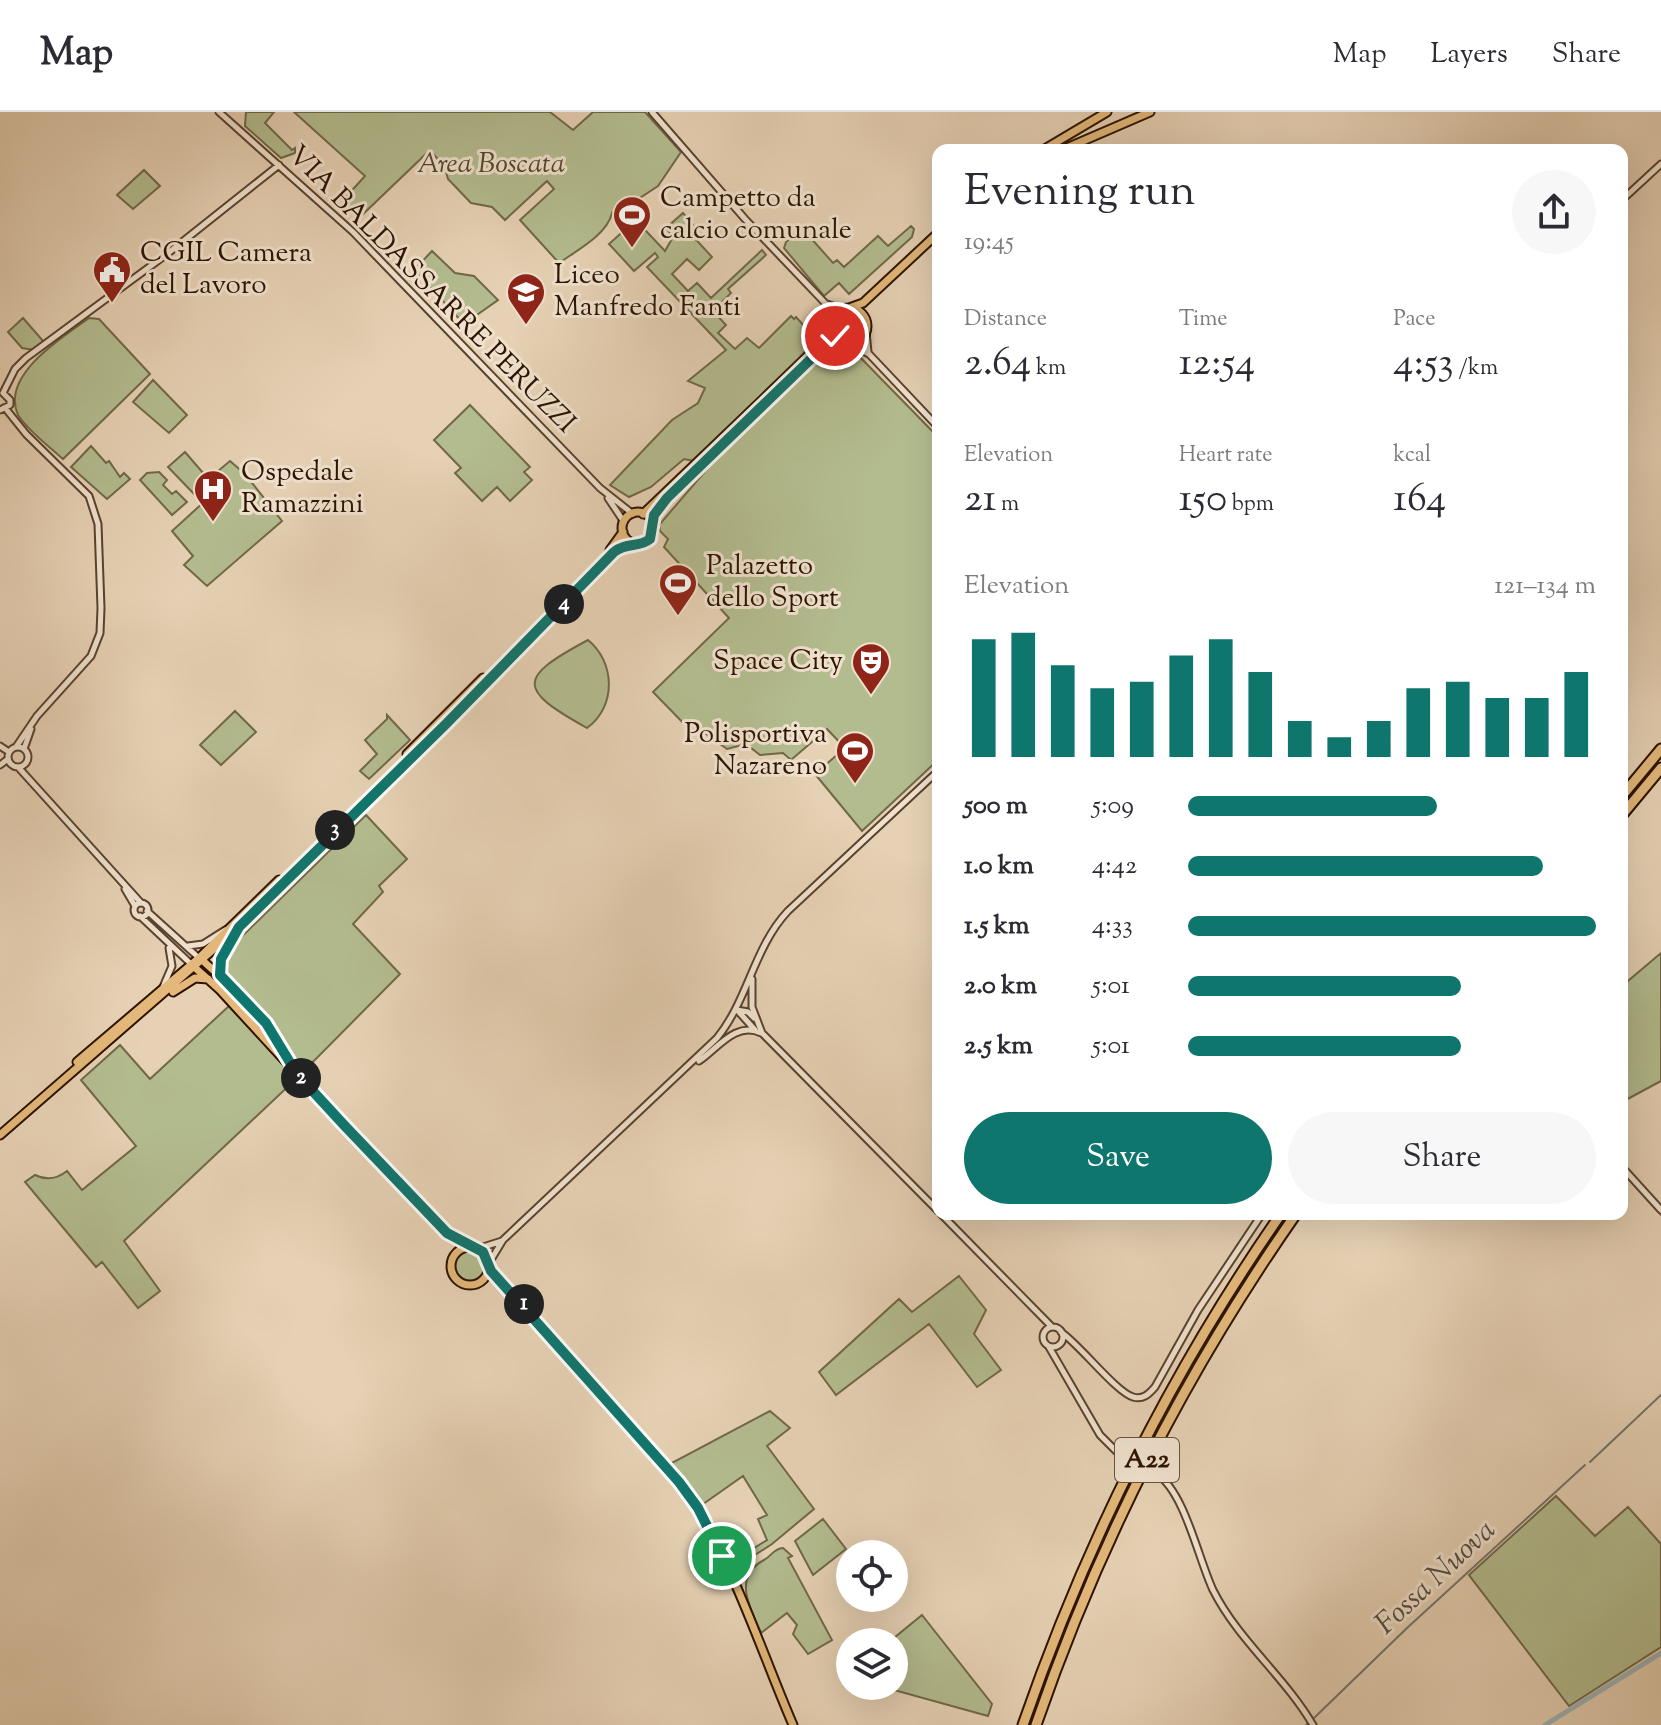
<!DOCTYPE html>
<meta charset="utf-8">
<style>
body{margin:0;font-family:"Sorts Mill Goudy",serif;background:#f7f7f7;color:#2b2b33;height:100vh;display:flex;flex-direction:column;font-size:30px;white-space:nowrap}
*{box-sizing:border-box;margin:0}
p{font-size:26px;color:#7c7c81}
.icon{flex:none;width:44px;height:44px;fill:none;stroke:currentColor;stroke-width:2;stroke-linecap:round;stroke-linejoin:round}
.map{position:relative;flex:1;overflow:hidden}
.drawer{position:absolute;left:932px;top:32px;width:696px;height:1076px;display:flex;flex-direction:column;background:#fff;border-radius:16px;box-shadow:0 8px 32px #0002}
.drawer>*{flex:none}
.tools{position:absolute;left:836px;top:1428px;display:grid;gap:16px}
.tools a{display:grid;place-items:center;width:72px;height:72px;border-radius:50%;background:#fff;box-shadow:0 8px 32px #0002;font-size:40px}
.pin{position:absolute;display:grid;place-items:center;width:68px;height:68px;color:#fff;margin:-34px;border:4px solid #fff;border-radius:50%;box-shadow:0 2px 8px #0007}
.km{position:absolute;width:40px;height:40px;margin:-20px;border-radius:50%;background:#222;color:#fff;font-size:22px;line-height:40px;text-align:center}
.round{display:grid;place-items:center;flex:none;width:84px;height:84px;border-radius:42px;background:#f7f7f7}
.headline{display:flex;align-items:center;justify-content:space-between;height:136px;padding:0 32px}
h1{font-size:44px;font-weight:600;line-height:60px}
.stats{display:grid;grid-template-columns:repeat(3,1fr);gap:12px;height:136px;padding:8px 32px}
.stats div{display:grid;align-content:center}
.stats b{font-size:40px;font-weight:600}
.stats small{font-size:22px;font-weight:400}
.stats p{font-size:22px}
.chart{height:224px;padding:16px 32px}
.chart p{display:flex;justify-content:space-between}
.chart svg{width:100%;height:144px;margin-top:8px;stroke:#0f766e;stroke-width:6}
.primary-button{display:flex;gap:16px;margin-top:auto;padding:16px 32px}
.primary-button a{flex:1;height:92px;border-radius:48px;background:#0f766e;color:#fff;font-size:32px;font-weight:600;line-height:92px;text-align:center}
.primary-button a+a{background:#f7f7f7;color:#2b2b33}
ul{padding:0 32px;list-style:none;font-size:26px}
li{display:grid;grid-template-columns:128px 96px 1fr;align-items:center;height:60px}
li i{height:20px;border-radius:10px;background:#0f766e}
header{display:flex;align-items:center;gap:48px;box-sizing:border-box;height:112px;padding:0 40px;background:#fff;border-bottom:2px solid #e1e1e2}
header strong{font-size:38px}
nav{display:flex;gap:44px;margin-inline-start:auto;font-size:28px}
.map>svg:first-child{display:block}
.green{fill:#b3bc8f;stroke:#706848;stroke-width:2}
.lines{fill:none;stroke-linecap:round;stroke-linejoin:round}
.stream{stroke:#70746f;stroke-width:2}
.canal{stroke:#9db4b9;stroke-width:5}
.minor-casing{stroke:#5b422d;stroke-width:9}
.major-casing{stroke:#2d1300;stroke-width:11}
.highway-casing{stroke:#2d1300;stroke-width:13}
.minor{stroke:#efe1ce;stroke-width:5}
.major{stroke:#e3b87a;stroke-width:7}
.highway{stroke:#e3b87a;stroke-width:9}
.minor-bridge-casing{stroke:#5b422d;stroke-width:9;stroke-linecap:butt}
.minor-bridge{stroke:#efe1ce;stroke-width:5}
.route-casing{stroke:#fff;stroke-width:16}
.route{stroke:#0f766e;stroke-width:10}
.labels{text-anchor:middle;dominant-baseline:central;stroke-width:6;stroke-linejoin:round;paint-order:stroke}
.shield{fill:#efe1ce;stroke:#67513e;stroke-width:2}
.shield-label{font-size:26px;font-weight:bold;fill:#2d1300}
.park-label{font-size:28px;font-style:italic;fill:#55462b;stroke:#efe1ce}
.poi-label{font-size:28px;fill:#2d1300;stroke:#efe1ce;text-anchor:start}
.street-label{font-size:28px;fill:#2d1300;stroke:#efe1ce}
.water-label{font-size:30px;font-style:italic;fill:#544b41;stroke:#efe1ce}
</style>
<header>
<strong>Map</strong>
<nav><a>Map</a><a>Layers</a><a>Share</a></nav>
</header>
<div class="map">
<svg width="1661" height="1613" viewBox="0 0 1661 1613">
<rect width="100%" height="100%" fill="#e6d1b4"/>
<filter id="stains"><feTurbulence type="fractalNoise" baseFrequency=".0025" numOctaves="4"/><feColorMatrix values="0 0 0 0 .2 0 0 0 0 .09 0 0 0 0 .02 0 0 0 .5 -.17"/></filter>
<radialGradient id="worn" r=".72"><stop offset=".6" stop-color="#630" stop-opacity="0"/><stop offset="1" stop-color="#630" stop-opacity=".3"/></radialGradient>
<path class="green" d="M246 0H274L265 11 292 38 295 36V41L281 46 245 14Z
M294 0H550L573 18 593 0H645L681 40 658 74 614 103 612 101C607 123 576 139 559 151L520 108 554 77 547 69 505 108 492 95 471 91 448 67 445 56 430 38 360 105 343 88 365 64Z
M144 58 160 74 133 97 117 83Z
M683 101 693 113 688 119 712 145 699 158 687 147 672 162 688 179 697 171 711 186 762 138 766 143 728 177 731 181 713 199 726 213 718 221 735 237 747 226 759 236 791 204 794 207 796 205 817 228 694 349 684 347 651 375 629 385 610 373 672 308 698 291 705 276 688 269 726 238 647 155 658 145 655 141 634 159 609 132 629 114 623 106 630 102 665 139 673 125 666 116Z
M911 114 914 117 912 125 849 182 839 171 824 184 784 136 786 130 802 116 833 151 837 148 844 155 878 124 888 134Z
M432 139 455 161 474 164 498 188 464 212 414 158Z
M834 214a15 15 0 1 1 30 0a15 15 0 1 1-30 0Z
M23 206 44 230 34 238 22 236 8 220Z
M89 206 99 207 150 262 63 347C49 334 29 320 18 303 0 263 63 225 89 206Z
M841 235 853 238 938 325V648L862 719 815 662 845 636 827 617 791 648 783 641 760 643 746 632 727 637 702 619 694 622 653 580 729 506 664 435 668 427 660 419 659 413 708 356 824 238Z
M153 268 187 303 169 321 133 290Z
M470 293 530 355 524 360 532 368 510 389 497 375 482 389 455 361 461 356 434 328Z
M91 334 106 351 109 349 120 365 124 361 130 367 107 387 71 355Z
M185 340 210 369 196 384 168 355Z
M230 349 245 362 282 409 207 474 184 453 193 444 172 419 227 369 218 359Z
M159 360 167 368 163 373 172 382 176 379 187 390 172 403 140 368 147 361Z
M588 528C615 550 617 594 587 616 517 577 517 566 588 528Z
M235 599 256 620 221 653 200 633Z
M387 603 410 628 369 667 360 659 377 642 365 628 387 607Z
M366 703 407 747 379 774 383 780 353 812 400 862 302 961 274 914 234 872 225 857 224 845 228 838Z
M1661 841V969L1622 990V874Z
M229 894 296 967 124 1129 160 1179 138 1196 102 1150 96 1155 25 1070 35 1063C47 1069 57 1067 67 1059L82 1078 136 1034 81 968 120 933 150 967Z
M454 1154a16 16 0 1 1 32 0a16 16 0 1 1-32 0Z
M959 1164 986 1198 974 1222 1001 1258 977 1275 929 1212 836 1283 819 1260 899 1187 912 1200Z
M770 1299 790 1316 767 1334 814 1397 772 1432 738 1454 730 1451 767 1428 758 1407 767 1403 743 1364 699 1395 666 1354Z
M1556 1384 1595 1424 1628 1395 1661 1432V1535L1569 1594 1469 1463Z
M823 1407 846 1437 813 1463 795 1429Z
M783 1436 792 1444 788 1446 832 1528 808 1542 793 1522 797 1513 787 1501 761 1521C750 1496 732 1465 764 1448 773 1443 773 1437 783 1436Z
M922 1503 992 1592 988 1604 887 1576 877 1583 873 1574H894V1530H889Z"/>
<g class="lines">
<path class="stream" d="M1624 1062 1661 1103
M1590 1350 1661 1283
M1313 1607 1407 1516 1585 1353
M1306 1613 1307 1612"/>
<path class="canal" d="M1545 1613 1661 1541"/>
<defs>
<path id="minor" d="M219 0 353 120 600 376 633 402
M652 0 745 107 826 192 832 208
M1622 88 1661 52
M827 192 841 197
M866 220 868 240
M848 232 869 242 938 315
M3 281 15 257 26 246 167 142 279 53
M6 297 26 322 89 384 98 412 101 496 100 521 91 544 37 604 16 635
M0 298 10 293V288L3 281
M608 386 624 410
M0 634 9 640
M8 645a10 10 0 1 1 20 0a10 10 0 1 1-20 0Z
M24 637 31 617
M0 653 8 647
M18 655 141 791
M125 777 135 794
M134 798a7 7 0 1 1 14 0a7 7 0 1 1-14 0Z
M147 799 199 846
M140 804 191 852
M188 834 203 832 225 818
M752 867V895L762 921 938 1099
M163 875 172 854 169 836
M737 898 748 900 754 906
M738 899 755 918
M699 949C718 936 736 909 761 921
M1622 1055 1661 1098
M941 1102 1052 1215
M477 1137 502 1129
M489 1151 503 1128 717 926C748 888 754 835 788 799L938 659
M1043 1225a10 10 0 1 1 20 0a10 10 0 1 1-20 0Z
M1061 1220C1080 1233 1116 1280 1133 1285 1143 1288 1149 1282 1155 1275L1198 1198 1262 1102
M1049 1235 1100 1323 1120 1343
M1157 1362C1185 1381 1198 1446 1213 1478 1238 1528 1285 1565 1313 1613"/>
<path id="major" d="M1043 38 1107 0
M1062 38 1150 0
M831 214a18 18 0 1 1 36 0a18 18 0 1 1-36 0Z
M849 196 863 191 938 121
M810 248 830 233 844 231
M713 344 738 319
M622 416a16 16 0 1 1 32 0a16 16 0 1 1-32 0Z
M643 402 827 226 831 212
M652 409 666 388
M610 438 623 420
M407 642 483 566
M201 847 235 878 266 911 284 943
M192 853 220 878 403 1077 447 1121 471 1135
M220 863 221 847 234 825
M173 880 195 866 208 867
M77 950 199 846 279 768
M0 1023 239 815 446 612 614 440 631 431
M451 1154a19 19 0 1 1 38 0a19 19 0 1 1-38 0Z
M489 1155 679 1370C731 1442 758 1532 793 1613"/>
<path id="highway" d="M1622 684 1661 637
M1622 703 1661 656
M1023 1613C1086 1431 1171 1260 1281 1102
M1036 1613C1099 1430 1185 1261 1296 1102"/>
</defs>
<use href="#minor" class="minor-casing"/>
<use href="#major" class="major-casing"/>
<use href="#highway" class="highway-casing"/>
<use href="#minor" class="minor"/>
<use href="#major" class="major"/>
<use href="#highway" class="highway"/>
<defs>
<path id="minor-bridge" d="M1120 1343 1157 1362"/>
</defs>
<use href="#minor-bridge" class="minor-bridge-casing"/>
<use href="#minor-bridge" class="minor-bridge"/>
</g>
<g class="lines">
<defs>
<path id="route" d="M722 1444 698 1396 679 1370 491 1159 483 1140 447 1121 344 1013 297 962 266 911 220 863 221 847 239 815 446 612 614 440C626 430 639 436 650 427L654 403 667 386 813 245 830 233 844 231 835 224"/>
</defs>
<use href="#route" class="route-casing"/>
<use href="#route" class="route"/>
</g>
<defs>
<symbol id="stadium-pin" viewBox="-11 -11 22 30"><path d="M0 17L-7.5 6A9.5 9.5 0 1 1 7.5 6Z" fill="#8f2418" stroke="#efe1ce"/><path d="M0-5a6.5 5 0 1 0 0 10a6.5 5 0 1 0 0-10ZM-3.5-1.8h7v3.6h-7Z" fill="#fff"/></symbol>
<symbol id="civic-pin" viewBox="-11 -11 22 30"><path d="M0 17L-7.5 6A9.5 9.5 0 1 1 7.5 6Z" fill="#8f2418" stroke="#efe1ce"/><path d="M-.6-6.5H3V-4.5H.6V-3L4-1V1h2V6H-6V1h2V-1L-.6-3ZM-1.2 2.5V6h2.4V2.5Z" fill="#fff"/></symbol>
<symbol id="school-pin" viewBox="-11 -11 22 30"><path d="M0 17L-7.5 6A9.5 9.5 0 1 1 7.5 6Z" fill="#8f2418" stroke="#efe1ce"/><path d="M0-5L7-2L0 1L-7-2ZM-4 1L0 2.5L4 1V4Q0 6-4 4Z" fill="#fff"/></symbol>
<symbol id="hospital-pin" viewBox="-11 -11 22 30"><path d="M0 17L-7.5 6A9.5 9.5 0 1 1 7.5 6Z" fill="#8f2418" stroke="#efe1ce"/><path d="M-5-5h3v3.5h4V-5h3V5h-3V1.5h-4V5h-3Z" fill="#fff"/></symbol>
<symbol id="theatre-pin" viewBox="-11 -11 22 30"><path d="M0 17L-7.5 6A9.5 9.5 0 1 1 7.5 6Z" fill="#8f2418" stroke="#efe1ce"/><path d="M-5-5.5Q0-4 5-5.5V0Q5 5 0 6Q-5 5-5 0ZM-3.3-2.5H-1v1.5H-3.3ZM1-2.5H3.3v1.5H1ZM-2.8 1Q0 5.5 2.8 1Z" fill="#fff"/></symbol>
</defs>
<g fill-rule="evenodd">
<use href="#stadium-pin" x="610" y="81" width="44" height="60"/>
<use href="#civic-pin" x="90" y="136" width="44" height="60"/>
<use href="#school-pin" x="504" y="158" width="44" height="60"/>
<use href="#hospital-pin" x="191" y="355" width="44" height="60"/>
<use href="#stadium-pin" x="656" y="449" width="44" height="60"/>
<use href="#theatre-pin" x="849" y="528" width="44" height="60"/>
<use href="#stadium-pin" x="833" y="617" width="44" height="60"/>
</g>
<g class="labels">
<rect class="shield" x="1115" y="1326" width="64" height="44" rx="6"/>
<g class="shield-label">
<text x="1147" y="1348">A22</text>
</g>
<g class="park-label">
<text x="491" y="53">Area Boscata</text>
</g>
<g class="poi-label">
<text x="660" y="87">Campetto da<tspan x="660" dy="32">calcio comunale</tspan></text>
<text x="140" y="142">CGIL Camera<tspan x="140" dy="32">del Lavoro</tspan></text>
<text x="554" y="164">Liceo<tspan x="554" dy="32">Manfredo Fanti</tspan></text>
<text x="241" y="361">Ospedale<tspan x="241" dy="32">Ramazzini</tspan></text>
<text x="706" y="455">Palazetto<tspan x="706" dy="32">dello Sport</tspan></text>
<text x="843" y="550" text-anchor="end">Space City</text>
<text x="827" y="623" text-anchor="end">Polisportiva<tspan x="827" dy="32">Nazareno</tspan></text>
</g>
<g class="street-label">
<text transform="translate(431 178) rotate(45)">VIA BALDASSARRE PERUZZI</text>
</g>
<g class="water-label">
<text transform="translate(1436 1466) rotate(-43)">Fossa Nuova</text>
</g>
</g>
<rect width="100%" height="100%" filter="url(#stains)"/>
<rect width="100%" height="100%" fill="url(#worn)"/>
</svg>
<div class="tools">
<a><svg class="icon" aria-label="locate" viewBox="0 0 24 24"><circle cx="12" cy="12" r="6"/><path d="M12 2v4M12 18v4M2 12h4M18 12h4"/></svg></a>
<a><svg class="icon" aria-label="layers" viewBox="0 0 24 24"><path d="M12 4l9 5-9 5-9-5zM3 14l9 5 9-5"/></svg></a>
</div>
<div class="pin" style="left:722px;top:1444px;background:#1e9e55"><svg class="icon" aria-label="arrive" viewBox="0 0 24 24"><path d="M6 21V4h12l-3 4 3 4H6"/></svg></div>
<div class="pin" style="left:835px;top:224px;background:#d93025"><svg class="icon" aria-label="check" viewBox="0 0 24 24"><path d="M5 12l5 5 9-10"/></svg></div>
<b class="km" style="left:524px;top:1192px">1</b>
<b class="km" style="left:301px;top:966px">2</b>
<b class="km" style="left:335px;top:718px">3</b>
<b class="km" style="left:564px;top:492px">4</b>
<section class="drawer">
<div class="headline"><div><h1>Evening run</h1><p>19:45</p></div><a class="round"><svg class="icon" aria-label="share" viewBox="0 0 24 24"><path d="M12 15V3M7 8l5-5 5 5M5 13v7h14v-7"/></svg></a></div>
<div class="stats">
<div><p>Distance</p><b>2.64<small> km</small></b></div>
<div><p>Time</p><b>12:54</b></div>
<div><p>Pace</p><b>4:53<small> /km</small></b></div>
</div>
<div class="stats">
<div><p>Elevation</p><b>21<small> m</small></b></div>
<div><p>Heart rate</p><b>150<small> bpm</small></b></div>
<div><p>kcal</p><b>164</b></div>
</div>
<div class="chart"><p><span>Elevation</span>121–134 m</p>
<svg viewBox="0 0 160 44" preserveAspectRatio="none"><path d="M5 44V8M15 44V6M25 44V16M35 44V23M45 44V21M55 44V13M65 44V8M75 44V18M85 44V33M95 44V38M105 44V33M115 44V23M125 44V21M135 44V26M145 44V26M155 44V18"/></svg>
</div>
<ul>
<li><b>500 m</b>5:09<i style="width:61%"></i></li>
<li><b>1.0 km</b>4:42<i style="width:87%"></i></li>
<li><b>1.5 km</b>4:33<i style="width:100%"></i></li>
<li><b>2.0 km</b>5:01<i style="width:67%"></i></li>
<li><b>2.5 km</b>5:01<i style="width:67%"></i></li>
</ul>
<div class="primary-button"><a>Save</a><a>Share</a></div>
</section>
</div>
